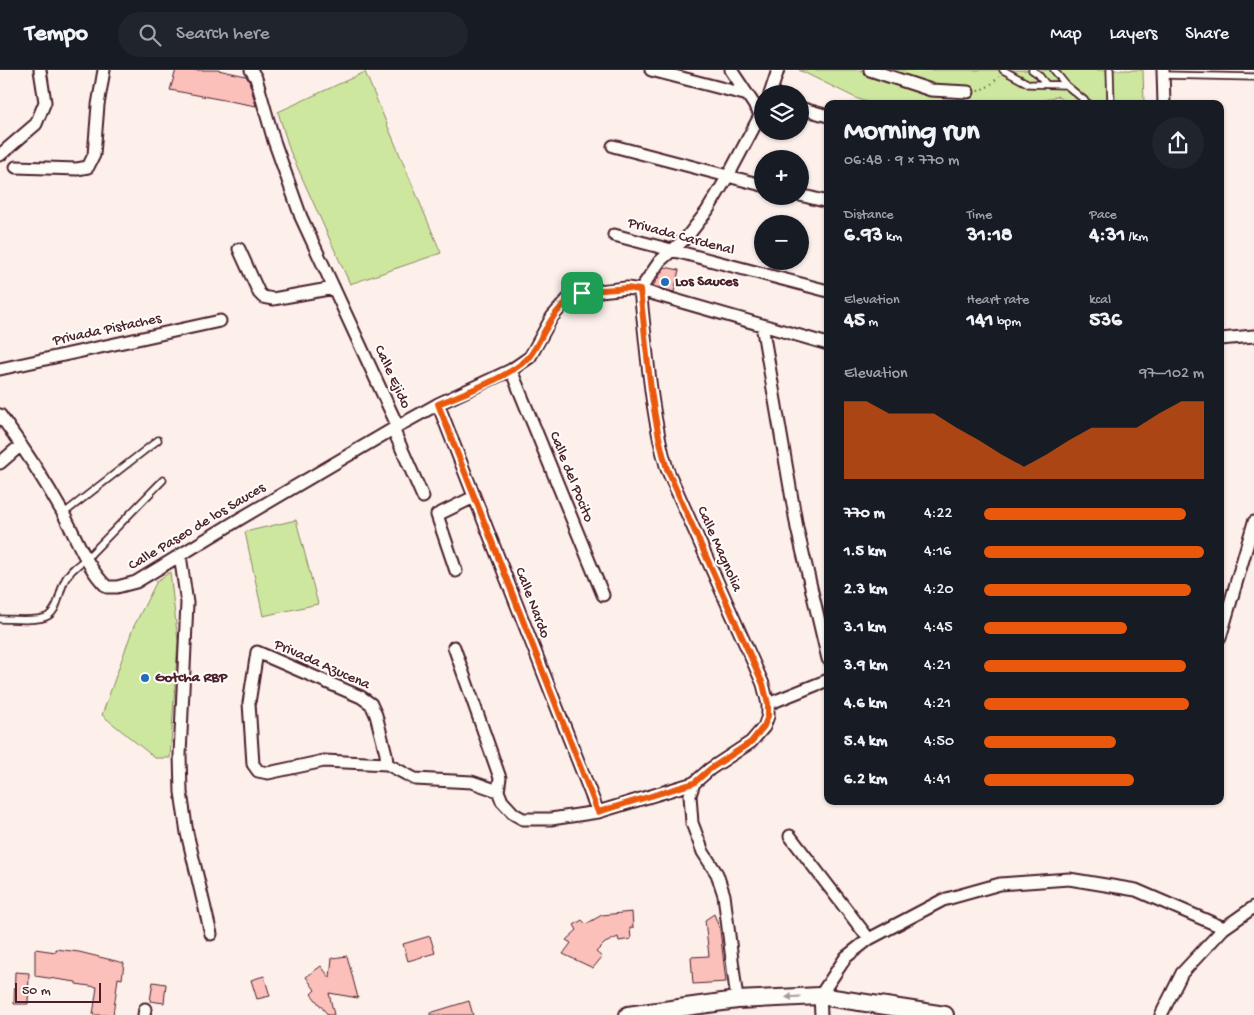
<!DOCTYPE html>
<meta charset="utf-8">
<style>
body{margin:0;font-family:"Gochi Hand",sans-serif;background:#20242c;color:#f1f3f6;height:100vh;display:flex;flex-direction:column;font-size:19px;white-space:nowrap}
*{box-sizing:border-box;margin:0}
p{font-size:16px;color:#9ea1a6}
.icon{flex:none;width:28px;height:28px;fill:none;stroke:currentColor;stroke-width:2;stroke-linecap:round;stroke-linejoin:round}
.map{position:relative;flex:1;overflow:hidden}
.details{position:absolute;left:824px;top:30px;width:400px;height:705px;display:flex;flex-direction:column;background:#171b24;border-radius:10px;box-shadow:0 1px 4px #0004}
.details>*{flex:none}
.controls{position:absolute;left:754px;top:15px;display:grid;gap:10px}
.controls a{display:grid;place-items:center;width:55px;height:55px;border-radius:50%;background:#171b24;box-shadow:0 1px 4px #0004;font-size:25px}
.scale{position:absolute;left:15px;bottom:12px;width:86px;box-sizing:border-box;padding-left:5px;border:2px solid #4a1f2b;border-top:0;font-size:14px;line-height:18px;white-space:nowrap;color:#4a1f2b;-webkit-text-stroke:4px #fdfcf7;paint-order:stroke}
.pin{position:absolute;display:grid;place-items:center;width:42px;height:42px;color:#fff;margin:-21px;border-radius:10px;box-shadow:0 2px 8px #0006}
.round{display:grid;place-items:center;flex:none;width:52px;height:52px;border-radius:26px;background:#20242c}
.headline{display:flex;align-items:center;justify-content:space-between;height:85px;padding:0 20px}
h1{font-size:28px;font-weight:700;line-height:38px}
.figures{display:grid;grid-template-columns:repeat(3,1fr);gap:8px;height:85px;padding:5px 20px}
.figures div{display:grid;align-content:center}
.figures b{font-size:21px;font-weight:700}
.figures small{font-size:14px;font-weight:400}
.figures p{font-size:14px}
.chart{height:140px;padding:10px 20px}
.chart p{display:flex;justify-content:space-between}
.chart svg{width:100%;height:90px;margin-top:5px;fill:#ea580c;opacity:.7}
ul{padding:0 20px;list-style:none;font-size:16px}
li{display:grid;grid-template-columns:80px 60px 1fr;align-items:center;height:38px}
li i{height:12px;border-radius:6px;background:#ea580c}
header{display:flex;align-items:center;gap:30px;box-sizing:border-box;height:70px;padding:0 25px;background:#171b24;border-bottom:1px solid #363941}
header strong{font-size:24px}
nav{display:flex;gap:28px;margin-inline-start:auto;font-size:18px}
.search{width:350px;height:45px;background:#20242c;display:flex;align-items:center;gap:12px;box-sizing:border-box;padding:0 18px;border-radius:28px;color:#9ea1a6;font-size:19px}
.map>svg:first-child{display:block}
.green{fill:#cde89e;stroke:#8c8464}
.building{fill:#fcc0bb;stroke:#4a1f2b}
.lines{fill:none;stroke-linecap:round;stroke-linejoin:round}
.service-casing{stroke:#4a1f2b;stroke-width:9}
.minor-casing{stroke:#4a1f2b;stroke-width:15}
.secondary-casing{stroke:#4a1f2b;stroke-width:20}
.path{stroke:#4a1f2b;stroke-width:2;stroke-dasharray:1 4;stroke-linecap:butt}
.service{stroke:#fdfcf7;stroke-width:5.5}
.minor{stroke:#fdfcf7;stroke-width:11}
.secondary{stroke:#fdfcf7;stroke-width:16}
.oneway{fill:#ac999b}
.route-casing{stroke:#fff;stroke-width:10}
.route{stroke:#ea580c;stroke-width:6}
.poi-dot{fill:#1f6fb2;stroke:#fdfcf7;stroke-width:2}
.labels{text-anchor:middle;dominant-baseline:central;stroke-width:4;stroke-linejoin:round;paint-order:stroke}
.street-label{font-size:15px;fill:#4a1f2b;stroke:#fdfcf7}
.poi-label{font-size:15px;font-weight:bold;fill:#4a1f2b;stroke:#fdfcf7;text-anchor:start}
</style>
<header>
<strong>Tempo</strong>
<div class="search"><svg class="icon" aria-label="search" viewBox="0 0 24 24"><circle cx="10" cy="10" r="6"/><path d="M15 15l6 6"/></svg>Search here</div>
<nav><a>Map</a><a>Layers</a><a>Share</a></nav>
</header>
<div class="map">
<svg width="1254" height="945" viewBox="0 0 1254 945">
<rect width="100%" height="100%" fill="#fdf0eb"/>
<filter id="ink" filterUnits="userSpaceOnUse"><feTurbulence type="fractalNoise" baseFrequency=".02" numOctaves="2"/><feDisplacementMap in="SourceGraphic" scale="10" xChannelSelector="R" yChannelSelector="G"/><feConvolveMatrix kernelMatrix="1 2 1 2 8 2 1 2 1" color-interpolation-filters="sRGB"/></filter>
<g filter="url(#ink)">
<path class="green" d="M799 0H1143L1144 34H1070L1057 26 1042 31 1016 34H873L858 29Z
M365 2 441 183 350 214 290 81 278 42Z
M296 450 318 534 263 546 245 462Z
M170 502 178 571 170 688H155L102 645 133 558 157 511Z"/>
<path class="building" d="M176 0H218L246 6 249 11 256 36 170 20Z
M665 197 679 200 674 222 653 216Z
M632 842 633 858H630L631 869 619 871 618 867 605 873 596 882 602 887 593 898 563 884 571 873 566 870 577 860 574 855 582 850 586 854 602 845Z
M714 844 720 860 726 912 693 914 691 887 709 886 705 850Z
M430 866 435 883 408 891 403 874Z
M35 879 56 882V879L79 882 124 893 122 909 118 908 113 945H93L97 917 76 914V912L35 906Z
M347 886 358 928 329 923 334 945H328L311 924 315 920 306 907 321 896 330 908 332 888Z
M15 902 29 903 28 934H14Z
M264 906 270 926 257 929 251 910Z
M153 912 166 914 164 933 150 931Z
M469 931 473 945H430V943Z"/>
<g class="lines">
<defs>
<path id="service" d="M1003 0 1029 14 1066 15
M1032 0 1038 4 1046 14
M1054 0 1066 15 1089 34
M1110 0 1111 34
M1163 5 1254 7
M63 444 158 370
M0 549C12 549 38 552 48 546 59 539 59 521 65 510 69 501 79 494 87 488L163 410"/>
<path id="minor" d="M251 0 256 8 274 71 301 147 398 357
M651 0 748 25
M731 0 761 45
M870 0 931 20 968 22
M1163 0 1164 34
M770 24 778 0
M800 38 828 46
M613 76 762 115
M0 85 36 54 45 32 40 0
M16 97 77 99 88 97 94 85 98 35 104 0
M800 125 828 132
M614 165 828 221
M239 179 259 223 263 227 273 229 334 218
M640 220 660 191 687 167 707 141 728 106 762 42
M762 255 797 458 828 589
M1220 269 1254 266
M0 299 220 251
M511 300 603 525
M438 334 598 742
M0 345C23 377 45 411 64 445 77 469 87 498 107 517H117L136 512 238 450 393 359 438 334 511 300 530 287 552 247 568 229 582 223 627 218 640 220 828 274
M393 359 423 427
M0 393 21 375
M180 485 187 533 180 685 181 722 187 763 211 864
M456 501 437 445 474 427
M1220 568 1254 452
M454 577 500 708 498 721 502 731 514 744 523 749H551L598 742 694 713 710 699 751 672 764 657 768 646V634L763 614 667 399C650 341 647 279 640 220
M768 634 828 610
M387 694 386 684 376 645 371 634 361 627 257 582 249 633 253 694 258 701 268 703 324 691 387 694 415 709 472 712 498 721
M694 713 690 725 692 753 703 782 717 804 724 825 737 930
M790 766 869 869
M144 945 145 939
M821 945 820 926 846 887 869 869 943 830 1000 814 1069 809 1136 820 1224 858
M1161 945 1182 903 1224 858 1254 837"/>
<path id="secondary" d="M628 945 737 930 820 926 945 945"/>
</defs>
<use href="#service" class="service-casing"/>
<use href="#minor" class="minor-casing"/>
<use href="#secondary" class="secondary-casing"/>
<path class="path" d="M978 21 989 16 999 7"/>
<use href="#service" class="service"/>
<use href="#minor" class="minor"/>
<use href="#secondary" class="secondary"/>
</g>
<defs><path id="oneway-solid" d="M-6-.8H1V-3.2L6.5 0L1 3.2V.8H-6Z" transform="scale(1.25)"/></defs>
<use class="oneway" href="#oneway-solid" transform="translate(793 927) rotate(177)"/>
</g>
<g class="lines" filter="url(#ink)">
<defs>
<path id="route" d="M627 218 640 220C647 279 650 341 667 399L763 614 768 634V646L764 656 751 672 710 699 694 713 598 742 438 334C464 323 510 307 529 287 536 279 541 266 547 257 569 218 587 222 627 218Z"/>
</defs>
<use href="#route" class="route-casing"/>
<use href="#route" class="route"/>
</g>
<g class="poi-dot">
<circle cx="665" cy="212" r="5"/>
<circle cx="145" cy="608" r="5"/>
</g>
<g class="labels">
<g class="street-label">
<text transform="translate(681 167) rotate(15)">Privada Cardenal</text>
<text transform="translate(107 260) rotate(-12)">Privada Pistaches</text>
<text transform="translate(392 307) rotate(65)">Calle Ejido</text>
<text transform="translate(571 407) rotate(68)">Calle del Pocito</text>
<text transform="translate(197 457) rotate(-31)">Calle Paseo de los Sauces</text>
<text transform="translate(719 479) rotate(66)">Calle Magnolia</text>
<text transform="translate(532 533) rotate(69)">Calle Nardo</text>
<text transform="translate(322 595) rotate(24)">Privada Azucena</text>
</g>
<g class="poi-label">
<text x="675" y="212">Los Sauces</text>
<text x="155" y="608">Gotcha RBP</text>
</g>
</g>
</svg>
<div class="controls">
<a><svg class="icon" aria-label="layers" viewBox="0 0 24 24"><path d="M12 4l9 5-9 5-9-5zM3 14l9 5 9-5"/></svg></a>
<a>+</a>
<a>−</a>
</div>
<div class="scale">50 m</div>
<div class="pin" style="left:582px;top:223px;background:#1e9e55"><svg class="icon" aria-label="arrive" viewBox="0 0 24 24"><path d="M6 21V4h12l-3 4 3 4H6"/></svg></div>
<section class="details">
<div class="headline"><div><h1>Morning run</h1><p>06:48 · 9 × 770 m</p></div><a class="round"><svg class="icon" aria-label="share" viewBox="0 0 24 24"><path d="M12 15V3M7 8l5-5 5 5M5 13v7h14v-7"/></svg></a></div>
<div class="figures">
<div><p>Distance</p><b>6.93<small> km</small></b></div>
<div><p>Time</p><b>31:18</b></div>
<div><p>Pace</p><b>4:31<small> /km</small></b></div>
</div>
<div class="figures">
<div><p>Elevation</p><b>45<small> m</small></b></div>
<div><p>Heart rate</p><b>141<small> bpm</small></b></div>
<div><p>kcal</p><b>536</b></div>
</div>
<div class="chart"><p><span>Elevation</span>97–102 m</p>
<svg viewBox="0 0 160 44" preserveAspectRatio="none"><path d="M0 44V6L10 6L20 12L30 12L40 12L50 19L60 25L70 32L80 38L90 32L100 25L110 19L120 19L130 19L140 12L150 6L160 6V44z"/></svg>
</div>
<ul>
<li><b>770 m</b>4:22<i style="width:92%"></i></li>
<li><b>1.5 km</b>4:16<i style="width:100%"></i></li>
<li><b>2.3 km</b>4:20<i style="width:94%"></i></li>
<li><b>3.1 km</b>4:45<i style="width:65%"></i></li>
<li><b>3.9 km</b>4:21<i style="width:92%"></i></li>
<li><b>4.6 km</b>4:21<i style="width:93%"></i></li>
<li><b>5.4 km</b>4:50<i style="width:60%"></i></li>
<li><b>6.2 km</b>4:41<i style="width:68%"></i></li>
</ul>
</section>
</div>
